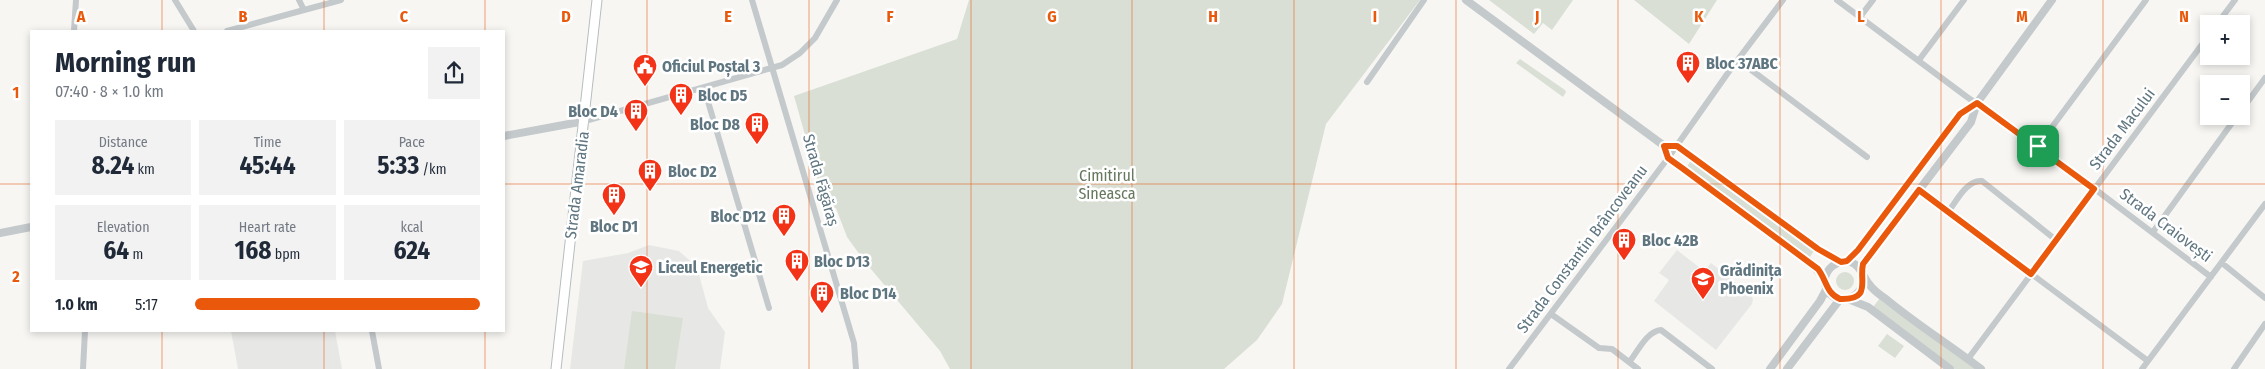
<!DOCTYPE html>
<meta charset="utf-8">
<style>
body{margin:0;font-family:"Fira Sans Condensed",sans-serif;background:#f2f2f3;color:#1f2937;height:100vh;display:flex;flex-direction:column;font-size:19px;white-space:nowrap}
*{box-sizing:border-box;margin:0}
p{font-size:16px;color:#747a83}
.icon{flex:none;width:28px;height:28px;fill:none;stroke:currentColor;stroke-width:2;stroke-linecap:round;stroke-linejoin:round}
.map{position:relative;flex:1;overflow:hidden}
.drawer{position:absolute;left:30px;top:30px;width:475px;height:302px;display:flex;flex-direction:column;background:#fff;border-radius:0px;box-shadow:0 2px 8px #0003}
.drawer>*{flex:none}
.fabs{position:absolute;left:2200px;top:15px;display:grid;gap:10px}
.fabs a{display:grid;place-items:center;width:50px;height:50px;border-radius:0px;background:#fff;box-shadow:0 2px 8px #0003;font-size:25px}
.pin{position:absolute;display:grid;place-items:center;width:42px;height:42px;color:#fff;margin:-21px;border-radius:10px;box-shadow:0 2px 8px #0006}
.round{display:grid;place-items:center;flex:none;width:52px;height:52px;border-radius:0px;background:#f2f2f3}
.summary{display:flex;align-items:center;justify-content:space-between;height:85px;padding:0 25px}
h1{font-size:28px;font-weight:700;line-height:38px}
.stats{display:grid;grid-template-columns:repeat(3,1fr);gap:8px;height:85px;padding:5px 25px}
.stats div{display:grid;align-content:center;border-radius:0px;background:#f2f2f3;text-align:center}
.stats b{font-size:25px;font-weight:700}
.stats small{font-size:14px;font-weight:400}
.stats p{font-size:14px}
ul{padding:0 25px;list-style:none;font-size:16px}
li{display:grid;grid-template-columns:80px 60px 1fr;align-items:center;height:38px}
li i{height:12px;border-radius:6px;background:#ea580c}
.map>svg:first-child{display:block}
.built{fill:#e7e8e6}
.green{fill:#d9dfd4}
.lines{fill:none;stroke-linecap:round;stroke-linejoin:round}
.secondary-casing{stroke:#b6bdc0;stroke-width:11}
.minor{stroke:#c4c9cc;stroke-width:6}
.tertiary{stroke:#c4c9cc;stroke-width:8}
.secondary{stroke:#fff;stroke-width:9}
.route-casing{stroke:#fff;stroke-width:10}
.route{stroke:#ea580c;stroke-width:6}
.grid{fill:none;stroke:#e8590c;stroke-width:1;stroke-opacity:0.55}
.labels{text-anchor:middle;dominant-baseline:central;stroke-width:5;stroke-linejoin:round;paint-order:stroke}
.poi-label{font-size:16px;font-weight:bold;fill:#5f7681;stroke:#fff;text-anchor:start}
.street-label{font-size:16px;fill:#5f7681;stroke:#fff}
.park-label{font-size:16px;fill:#66785e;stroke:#fff}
.grid-label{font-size:16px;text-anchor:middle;font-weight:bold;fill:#e8590c;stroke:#fff;stroke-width:5;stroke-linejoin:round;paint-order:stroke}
</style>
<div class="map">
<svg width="2265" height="369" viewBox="0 0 2265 369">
<rect width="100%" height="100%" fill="#f7f6f3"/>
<path class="built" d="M649 245 679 251 697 267 708 308 725 332 720 369H570L583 261 628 253Z
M1677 250 1704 271 1711 263 1750 294 1753 299 1752 304 1716 350 1654 301 1669 280 1659 273Z
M231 331H335L342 369H238Z"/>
<path class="green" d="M969 0H1420L1326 124 1282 304 1257 340 1224 369H950L940 351 865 262 847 237 836 208 826 209 794 96 957 39Z
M1489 0H1573L1552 30 1543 23 1534 34Z
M1634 0H1717L1689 44Z
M1520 59 1565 90 1566 92 1563 97 1516 63Z
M1692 159 1815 249 1808 260 1686 168Z
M1836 281a9 9 0 1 1 18 0a9 9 0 1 1-18 0Z
M1880 298 1975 369H1955L1873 307Z
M632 311 683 318 675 369H624Z
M1887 334 1904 346 1895 358 1878 346Z"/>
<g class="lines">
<defs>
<path id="secondary" d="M556 369 597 0"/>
</defs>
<use href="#secondary" class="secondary-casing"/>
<path class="minor" d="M175 0 194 31
M299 0 304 10 341 0
M752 0 854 343 856 369
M1837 0 1967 97 2038 146 2211 277
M1860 17 1873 0
M2217 24 2235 0
M74 31 76 0
M227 31 304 10
M1738 60 1867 157
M1919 60 1964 0
M1367 82 1424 0
M704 88 769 308
M2241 111 2265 78
M585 121 782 65 800 53 815 38 837 0
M2038 146 2146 0
M1919 190 2148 361
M1948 212C1956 202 1967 179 1982 181L2056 240
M2153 232 2237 116
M2222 263 2265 298
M1551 314 1599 348 1612 349 1638 369
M372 331 379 369
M1968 359 2209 35
M1630 361C1638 351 1647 331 1661 330L1712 369
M83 369 85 331
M1509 369 1668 158 1730 70 1783 0
M2142 369 2265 204
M2234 369 2265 324"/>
<path class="tertiary" d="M1466 0 1663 145 1668 158 1809 261 1825 279
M504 136 585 121
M1664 146H1677L1818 249 1841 261
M0 233 31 227
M1847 261 1858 250 1960 114 1977 103
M1861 271 1868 257 1971 122 1977 103 2052 0
M1863 276C1866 301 1830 309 1825 284 1823 269 1839 257 1853 263 1861 267 1863 277 1869 284 1873 290 1880 295 1886 299 1916 324 1950 345 1981 369
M1848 299 1868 307 1950 369
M1770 369 1820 301 1827 288
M1787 369 1840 299"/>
<use href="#secondary" class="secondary"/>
</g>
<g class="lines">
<defs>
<path id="route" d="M1977 103 2094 189 2031 274 1919 190 1863 264C1859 281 1872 300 1840 299 1826 293 1827 281 1818 269L1682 168 1668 158 1664 146H1677L1818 249 1841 262 1847 261 1858 250 1960 114Z"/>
</defs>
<use href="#route" class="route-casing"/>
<use href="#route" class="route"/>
</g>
<path class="grid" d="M162 0V31M324 0V31M485 0V31M647 0V369M809 0V369M971 0V369M1132 0V369M1294 0V369M1456 0V369M1618 0V369M1780 0V369M1941 0V369M2103 0V369M0 184H31M504 184H2265M162 331V369M324 331V369M485 331V369"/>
<defs>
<symbol id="building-pin" viewBox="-11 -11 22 30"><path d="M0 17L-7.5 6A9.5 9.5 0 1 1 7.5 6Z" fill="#f23317" stroke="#fff"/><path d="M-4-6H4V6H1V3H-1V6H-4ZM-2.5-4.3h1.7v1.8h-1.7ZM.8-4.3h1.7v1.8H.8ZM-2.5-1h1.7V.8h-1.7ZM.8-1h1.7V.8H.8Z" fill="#fff"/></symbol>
<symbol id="civic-pin" viewBox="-11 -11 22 30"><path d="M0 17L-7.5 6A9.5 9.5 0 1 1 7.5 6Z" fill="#f23317" stroke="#fff"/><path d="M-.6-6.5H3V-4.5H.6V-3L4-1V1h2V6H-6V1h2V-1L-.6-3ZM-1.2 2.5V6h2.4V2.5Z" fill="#fff"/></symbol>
<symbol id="school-pin" viewBox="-11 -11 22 30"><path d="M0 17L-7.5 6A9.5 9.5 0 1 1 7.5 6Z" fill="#f23317" stroke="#fff"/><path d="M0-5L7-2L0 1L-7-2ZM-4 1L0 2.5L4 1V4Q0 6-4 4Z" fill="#fff"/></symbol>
</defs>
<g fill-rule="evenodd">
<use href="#building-pin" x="1674" y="49" width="28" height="38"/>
<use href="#civic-pin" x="631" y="52" width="28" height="38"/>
<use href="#building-pin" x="667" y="81" width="28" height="38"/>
<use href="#building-pin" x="622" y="97" width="28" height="38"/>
<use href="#building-pin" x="743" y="110" width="28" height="38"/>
<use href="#building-pin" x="636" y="157" width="28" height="38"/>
<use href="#building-pin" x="600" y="181" width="28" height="38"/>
<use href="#building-pin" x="770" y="202" width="28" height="38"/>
<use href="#building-pin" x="1610" y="226" width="28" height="38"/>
<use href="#building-pin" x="783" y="247" width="28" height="38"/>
<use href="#school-pin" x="627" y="253" width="28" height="38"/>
<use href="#school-pin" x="1689" y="265" width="28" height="38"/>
<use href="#building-pin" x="808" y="279" width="28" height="38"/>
</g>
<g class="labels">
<g class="poi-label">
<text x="1706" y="63">Bloc 37ABC</text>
<text x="662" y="66">Oficiul Poștal 3</text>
<text x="698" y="95">Bloc D5</text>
<text x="618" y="111" text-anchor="end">Bloc D4</text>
<text x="740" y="124" text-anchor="end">Bloc D8</text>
<text x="668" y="171">Bloc D2</text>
<text x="766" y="216" text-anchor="end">Bloc D12</text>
<text x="614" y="226" text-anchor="middle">Bloc D1</text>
<text x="1642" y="240">Bloc 42B</text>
<text x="814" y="261">Bloc D13</text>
<text x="658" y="267">Liceul Energetic</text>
<text x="1720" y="270">Grădinița<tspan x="1720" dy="18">Phoenix</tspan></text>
<text x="840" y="293">Bloc D14</text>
</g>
<g class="street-label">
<text transform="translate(2122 129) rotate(-53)">Strada Macului</text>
<text transform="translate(821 180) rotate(74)">Strada Făgăraș</text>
<text transform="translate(577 185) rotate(-83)">Strada Amaradia</text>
<text transform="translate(2166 225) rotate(37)">Strada Craiovești</text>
<text transform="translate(1582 249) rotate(-53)">Strada Constantin Brâncoveanu</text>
</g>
<g class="park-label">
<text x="1107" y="175">Cimitirul<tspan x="1107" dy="18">Sineasca</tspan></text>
</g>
</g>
<g class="grid-label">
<text x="81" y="22">A</text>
<text x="243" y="22">B</text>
<text x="404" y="22">C</text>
<text x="566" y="22">D</text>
<text x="728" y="22">E</text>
<text x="890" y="22">F</text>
<text x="1052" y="22">G</text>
<text x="1213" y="22">H</text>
<text x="1375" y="22">I</text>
<text x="1537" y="22">J</text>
<text x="1699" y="22">K</text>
<text x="1861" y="22">L</text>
<text x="2022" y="22">M</text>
<text x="2184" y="22">N</text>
<text x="16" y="98">1</text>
<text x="16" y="282">2</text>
</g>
</svg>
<div class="fabs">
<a>+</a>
<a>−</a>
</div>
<div class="pin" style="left:2038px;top:146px;background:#1e9e55"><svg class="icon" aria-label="arrive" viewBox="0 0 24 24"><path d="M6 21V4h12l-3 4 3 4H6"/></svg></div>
<section class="drawer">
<div class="summary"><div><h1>Morning run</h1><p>07:40 · 8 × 1.0 km</p></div><a class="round"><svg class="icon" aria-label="share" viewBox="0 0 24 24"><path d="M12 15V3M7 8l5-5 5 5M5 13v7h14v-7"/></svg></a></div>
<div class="stats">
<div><p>Distance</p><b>8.24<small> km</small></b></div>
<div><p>Time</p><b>45:44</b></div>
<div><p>Pace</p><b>5:33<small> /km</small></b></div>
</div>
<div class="stats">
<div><p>Elevation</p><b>64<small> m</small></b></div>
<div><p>Heart rate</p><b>168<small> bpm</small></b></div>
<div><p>kcal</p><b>624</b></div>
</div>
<ul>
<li><b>1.0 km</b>5:17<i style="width:100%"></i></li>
</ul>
</section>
</div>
